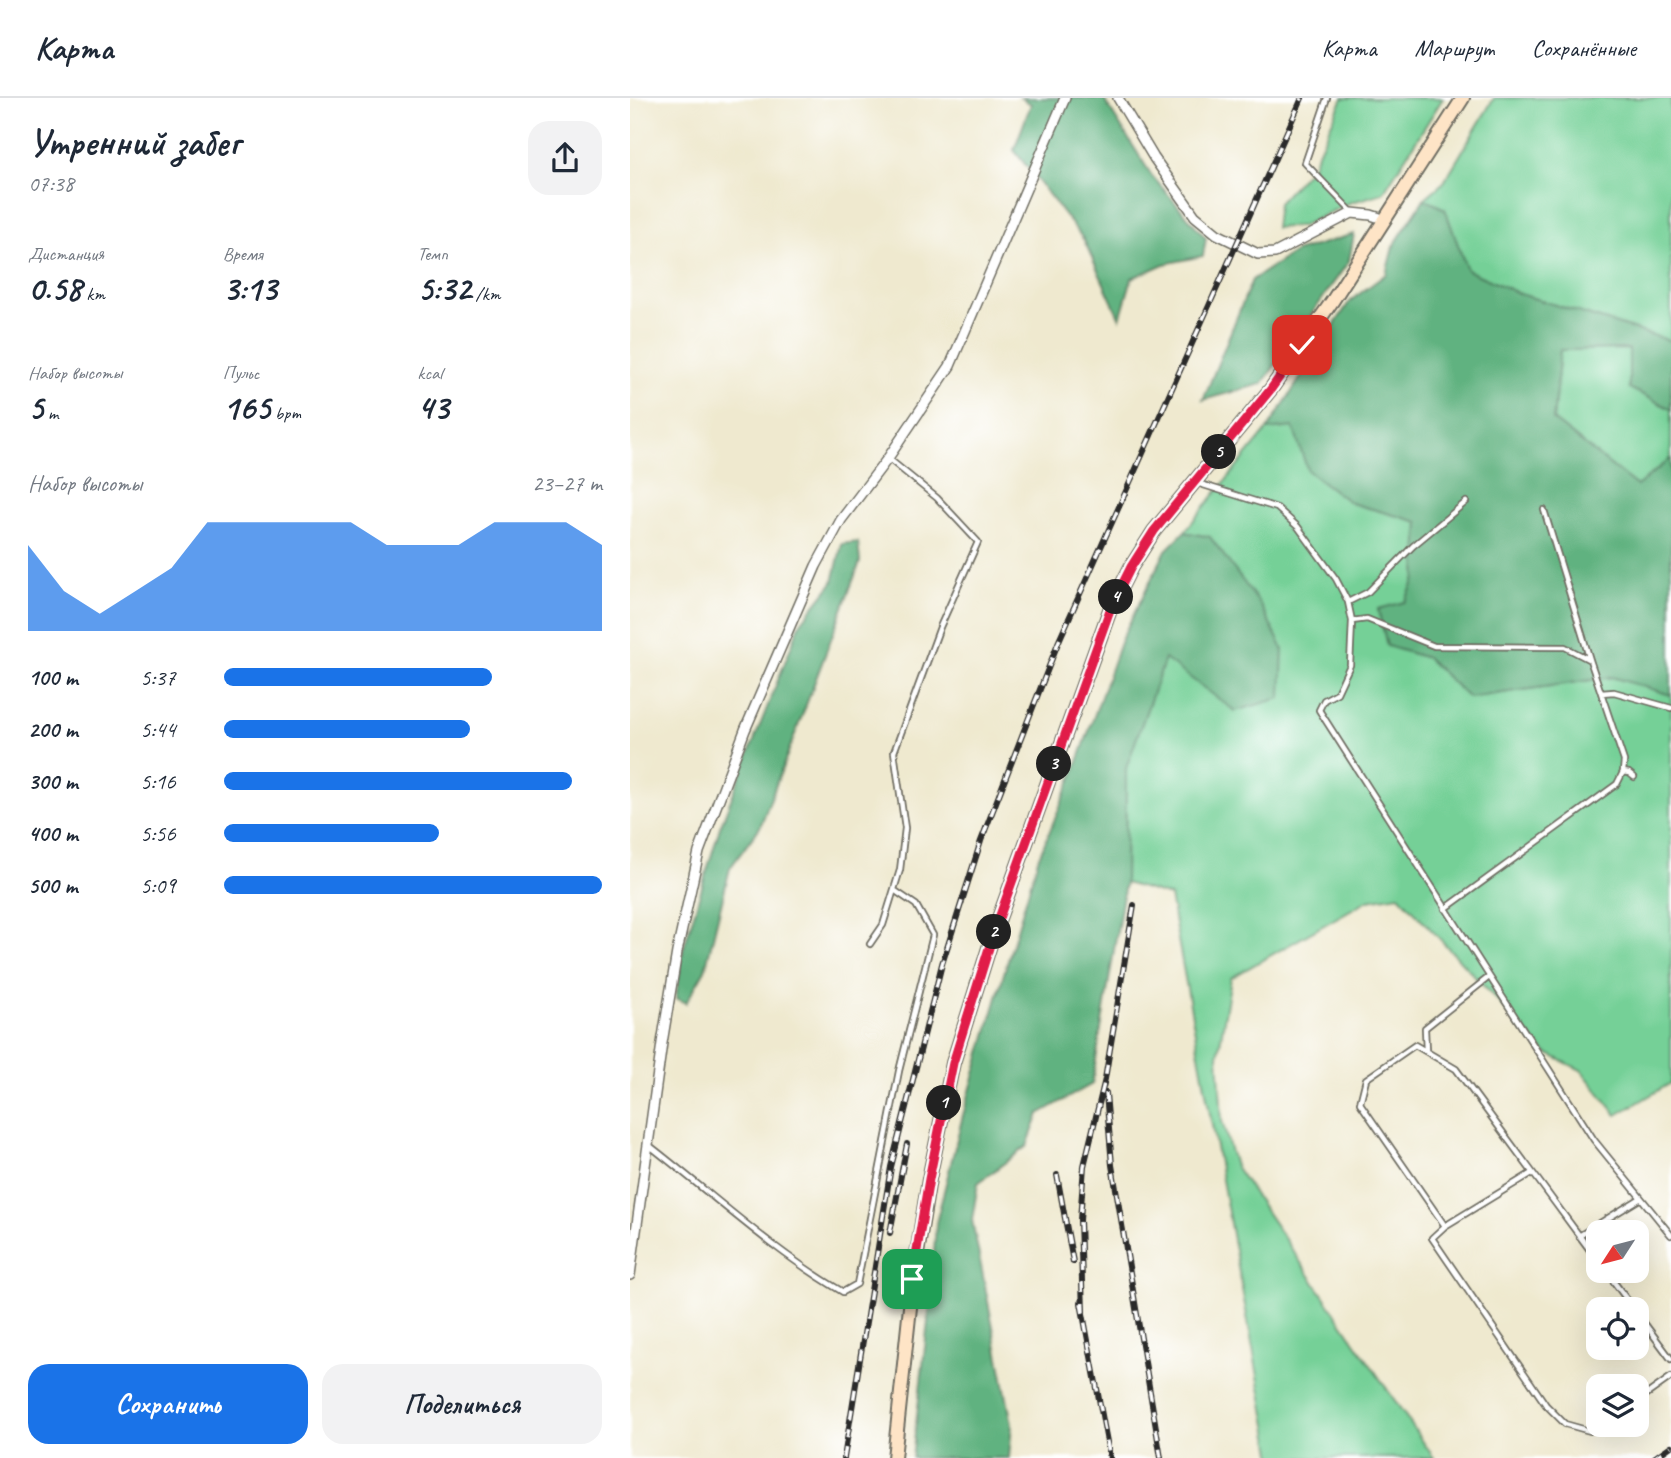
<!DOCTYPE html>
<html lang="ru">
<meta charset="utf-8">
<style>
body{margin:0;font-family:Caveat,sans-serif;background:#f2f2f3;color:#1f2937;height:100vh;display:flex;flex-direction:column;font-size:26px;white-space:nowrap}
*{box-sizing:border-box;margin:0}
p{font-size:23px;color:#747a83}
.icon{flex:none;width:38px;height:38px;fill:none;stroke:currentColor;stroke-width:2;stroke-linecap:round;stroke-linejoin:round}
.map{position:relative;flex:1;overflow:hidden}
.details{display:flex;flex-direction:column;background:#fff;width:630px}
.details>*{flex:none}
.needle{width:46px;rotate:234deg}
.fabs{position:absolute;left:956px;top:1122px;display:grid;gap:14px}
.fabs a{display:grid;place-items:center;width:63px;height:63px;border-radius:14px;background:#fff;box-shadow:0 7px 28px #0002;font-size:35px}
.pin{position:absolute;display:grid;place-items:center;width:60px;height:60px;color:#fff;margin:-30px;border-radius:14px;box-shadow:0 4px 10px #0006}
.km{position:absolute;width:35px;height:35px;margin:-18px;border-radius:50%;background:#222;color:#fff;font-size:19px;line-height:35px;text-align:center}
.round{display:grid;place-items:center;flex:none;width:74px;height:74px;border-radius:21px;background:#f2f2f3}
.overview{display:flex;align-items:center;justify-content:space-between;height:119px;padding:0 28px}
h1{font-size:38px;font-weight:800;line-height:52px}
.stats{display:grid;grid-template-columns:repeat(3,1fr);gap:10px;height:119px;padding:7px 28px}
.stats div{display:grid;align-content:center}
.stats b{font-size:35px;font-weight:800}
.stats small{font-size:19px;font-weight:400}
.stats p{font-size:19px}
.chart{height:196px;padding:14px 28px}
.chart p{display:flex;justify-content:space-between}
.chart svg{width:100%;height:126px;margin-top:7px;fill:#1a73e8;opacity:.7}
.action{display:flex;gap:14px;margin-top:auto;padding:14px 28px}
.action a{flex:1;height:80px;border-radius:21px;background:#1a73e8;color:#fff;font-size:28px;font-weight:800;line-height:80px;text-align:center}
.action a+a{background:#f2f2f3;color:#1f2937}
ul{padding:0 28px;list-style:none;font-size:23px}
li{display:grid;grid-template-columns:112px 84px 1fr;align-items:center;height:52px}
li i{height:18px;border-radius:9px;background:#1a73e8}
header{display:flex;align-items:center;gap:42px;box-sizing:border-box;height:98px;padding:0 35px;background:#fff;border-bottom:2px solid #e0e1e3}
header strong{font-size:33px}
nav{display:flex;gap:38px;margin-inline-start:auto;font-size:24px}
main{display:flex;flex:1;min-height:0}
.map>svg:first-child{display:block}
.green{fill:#75d097;stroke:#507e61;stroke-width:2}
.forest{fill:#60b280;stroke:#466e56;stroke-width:2}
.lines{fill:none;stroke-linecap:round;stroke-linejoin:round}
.service-casing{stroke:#706e64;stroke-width:8}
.minor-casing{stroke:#706e64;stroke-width:12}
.secondary-casing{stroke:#706e64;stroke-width:16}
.service{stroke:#fff;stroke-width:4.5}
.minor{stroke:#fff;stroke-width:9}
.secondary{stroke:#fee4c6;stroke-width:12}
.rail-casing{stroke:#2b2b2b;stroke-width:6}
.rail{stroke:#fff;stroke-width:3.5;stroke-dasharray:10;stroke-linecap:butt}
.route-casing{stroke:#fff;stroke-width:14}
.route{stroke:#e11d48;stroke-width:9}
</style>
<header>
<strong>Карта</strong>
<nav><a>Карта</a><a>Маршрут</a><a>Сохранённые</a></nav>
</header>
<main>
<section class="details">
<div class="overview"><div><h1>Утренний забег</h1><p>07:38</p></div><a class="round"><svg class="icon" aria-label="share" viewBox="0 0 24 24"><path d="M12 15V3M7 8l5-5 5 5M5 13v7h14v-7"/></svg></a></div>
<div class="stats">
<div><p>Дистанция</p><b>0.58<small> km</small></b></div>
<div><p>Время</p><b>3:13</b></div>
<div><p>Темп</p><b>5:32<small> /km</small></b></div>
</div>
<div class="stats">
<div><p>Набор высоты</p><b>5<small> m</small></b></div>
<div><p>Пульс</p><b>165<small> bpm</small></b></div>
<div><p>kcal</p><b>43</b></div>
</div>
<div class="chart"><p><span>Набор высоты</span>23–27 m</p>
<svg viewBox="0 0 160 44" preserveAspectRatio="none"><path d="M0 44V14L10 30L20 38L30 30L40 22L50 6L60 6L70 6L80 6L90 6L100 14L110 14L120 14L130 6L140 6L150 6L160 14V44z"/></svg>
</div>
<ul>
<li><b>100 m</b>5:37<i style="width:71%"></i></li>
<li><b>200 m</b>5:44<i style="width:65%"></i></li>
<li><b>300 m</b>5:16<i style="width:92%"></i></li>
<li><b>400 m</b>5:56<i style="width:57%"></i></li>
<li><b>500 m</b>5:09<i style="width:100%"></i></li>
</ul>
<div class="action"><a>Сохранить</a><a>Поделиться</a></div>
</section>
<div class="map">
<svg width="1041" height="1360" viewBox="0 0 1041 1360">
<rect width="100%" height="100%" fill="#fff"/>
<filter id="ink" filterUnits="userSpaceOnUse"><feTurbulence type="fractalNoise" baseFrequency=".0143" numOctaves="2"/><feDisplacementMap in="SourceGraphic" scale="14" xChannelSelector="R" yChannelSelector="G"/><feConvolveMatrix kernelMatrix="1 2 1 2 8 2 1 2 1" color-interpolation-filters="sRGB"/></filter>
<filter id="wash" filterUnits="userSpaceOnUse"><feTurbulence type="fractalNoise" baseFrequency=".00686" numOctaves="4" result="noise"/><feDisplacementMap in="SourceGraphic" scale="28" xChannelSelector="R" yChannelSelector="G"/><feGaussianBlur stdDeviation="1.57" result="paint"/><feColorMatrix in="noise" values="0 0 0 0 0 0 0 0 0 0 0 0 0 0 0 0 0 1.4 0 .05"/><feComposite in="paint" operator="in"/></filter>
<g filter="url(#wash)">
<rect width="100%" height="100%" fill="#efe9cf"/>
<path class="green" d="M713 0H813L753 95 719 105 672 128 645 130 648 105 681 70Z
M864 0H1041V243L890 196 837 172 815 111 794 101 814 84Z
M999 251V290L1041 311V360L1007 388 923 322 930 252Z
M663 329 678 373 721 405 789 424 786 480 775 505 748 512 758 548 797 560 839 600 982 579 1041 597V985L987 1017 951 972 916 955 769 797 738 802 601 880 588 958 592 1023 605 1068 804 1360H643L540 798 495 785 496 670 535 560 605 612 580 439 554 434 637 332Z"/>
<path class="forest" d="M391 0H473L522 78 576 140 573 158 534 166 502 180 490 221 454 142 384 52 401 6Z
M794 101 815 111 837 172 890 196 1041 243V311L999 290V251L930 252 923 322 1007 388 1041 360V597L982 579 839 600 797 560 757 548 748 511 775 504 786 480 789 424 721 405 678 373 663 329 637 332 720 203 756 176 763 149Z
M724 136 719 163 632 286 573 302 622 182 665 154Z
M554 434 580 439 630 506 653 551 651 600 605 613 535 561 496 670 495 785 462 986 409 1016 397 1048 348 1085 342 1122 382 1326 379 1360H282L301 1198 306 1125 333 1017 372 882 408 761 444 675 491 542 536 452Z
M228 444 230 464 130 729 100 770 75 872 56 905 46 900 53 852 90 729 170 526 203 484 212 446Z"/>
</g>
<g filter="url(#ink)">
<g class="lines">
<defs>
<path id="service" d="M697 0 675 65 722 114
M567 385 647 410 668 429 706 481 718 504 722 523 720 567 707 595 694 602 689 612 964 1042 1041 1137
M718 504 738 494 783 448 836 404
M722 523 737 521 804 548 935 549 960 562
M971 595 984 594 1041 610
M993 674 999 675 1004 679
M815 811 987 686 993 674 994 663 960 562 914 412
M240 846 253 827 270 772 275 730 264 654 310 529 348 444 307 400 259 361
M796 953 795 930 859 879
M20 1048C83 1097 143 1153 213 1194L227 1186 269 973 303 837 286 807 264 792
M815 1128 902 1075
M949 1138 1011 1100
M968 1163 826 971 785 947 736 981 730 1005 815 1128 802 1140 916 1307 935 1326 960 1333 970 1326
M975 1172 1004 1211
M1006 1214 1041 1261
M1006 1304 1041 1279"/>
<path id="minor" d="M488 0 524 60 565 118 587 136 628 156 645 155 722 115 741 117 756 122
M0 1177 32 945 47 854 69 754 115 632 186 468 211 422 258 360 320 268 435 0"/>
<path id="secondary" d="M264 1360 283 1181 299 1081 323 965 364 834 481 509 501 469 524 433 641 291 703 202 833 0"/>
</defs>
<use href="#service" class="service-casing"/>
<use href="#minor" class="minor-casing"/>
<use href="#secondary" class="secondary-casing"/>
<use href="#service" class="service"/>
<use href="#minor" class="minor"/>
<use href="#secondary" class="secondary"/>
<defs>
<path id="rail" d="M476 995 482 1067 531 1360
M427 1077 443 1164
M260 1135 277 1046
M451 1205 480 1360
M453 1214 450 1122 454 1068 475 981 504 807
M214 1360 261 1069 312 866 351 743 428 545 672 0
M1024 1360 1041 1348"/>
</defs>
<use href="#rail" class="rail-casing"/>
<use href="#rail" class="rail"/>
</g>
</g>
<g class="lines" filter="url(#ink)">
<defs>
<path id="route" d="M282 1181 299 1081 323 965 364 834 481 509 501 469 524 433 641 291 672 247"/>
</defs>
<use href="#route" class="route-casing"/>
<use href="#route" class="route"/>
</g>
</svg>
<div class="fabs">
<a><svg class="needle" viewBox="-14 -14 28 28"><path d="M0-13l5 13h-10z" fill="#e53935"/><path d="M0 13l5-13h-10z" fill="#747a83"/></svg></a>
<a><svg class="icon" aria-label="locate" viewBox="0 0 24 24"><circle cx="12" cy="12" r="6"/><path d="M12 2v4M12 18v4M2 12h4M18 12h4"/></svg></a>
<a><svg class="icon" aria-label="layers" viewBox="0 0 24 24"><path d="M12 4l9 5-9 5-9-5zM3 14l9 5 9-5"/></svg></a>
</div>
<div class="pin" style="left:282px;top:1181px;background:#1e9e55"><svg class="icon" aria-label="arrive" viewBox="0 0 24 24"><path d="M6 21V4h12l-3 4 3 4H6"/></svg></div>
<div class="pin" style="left:672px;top:247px;background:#d93025"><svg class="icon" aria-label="check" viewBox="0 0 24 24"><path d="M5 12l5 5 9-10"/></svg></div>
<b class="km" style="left:314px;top:1005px">1</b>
<b class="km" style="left:364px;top:834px">2</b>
<b class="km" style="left:424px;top:666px">3</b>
<b class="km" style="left:486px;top:499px">4</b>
<b class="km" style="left:589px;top:354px">5</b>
</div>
</main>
